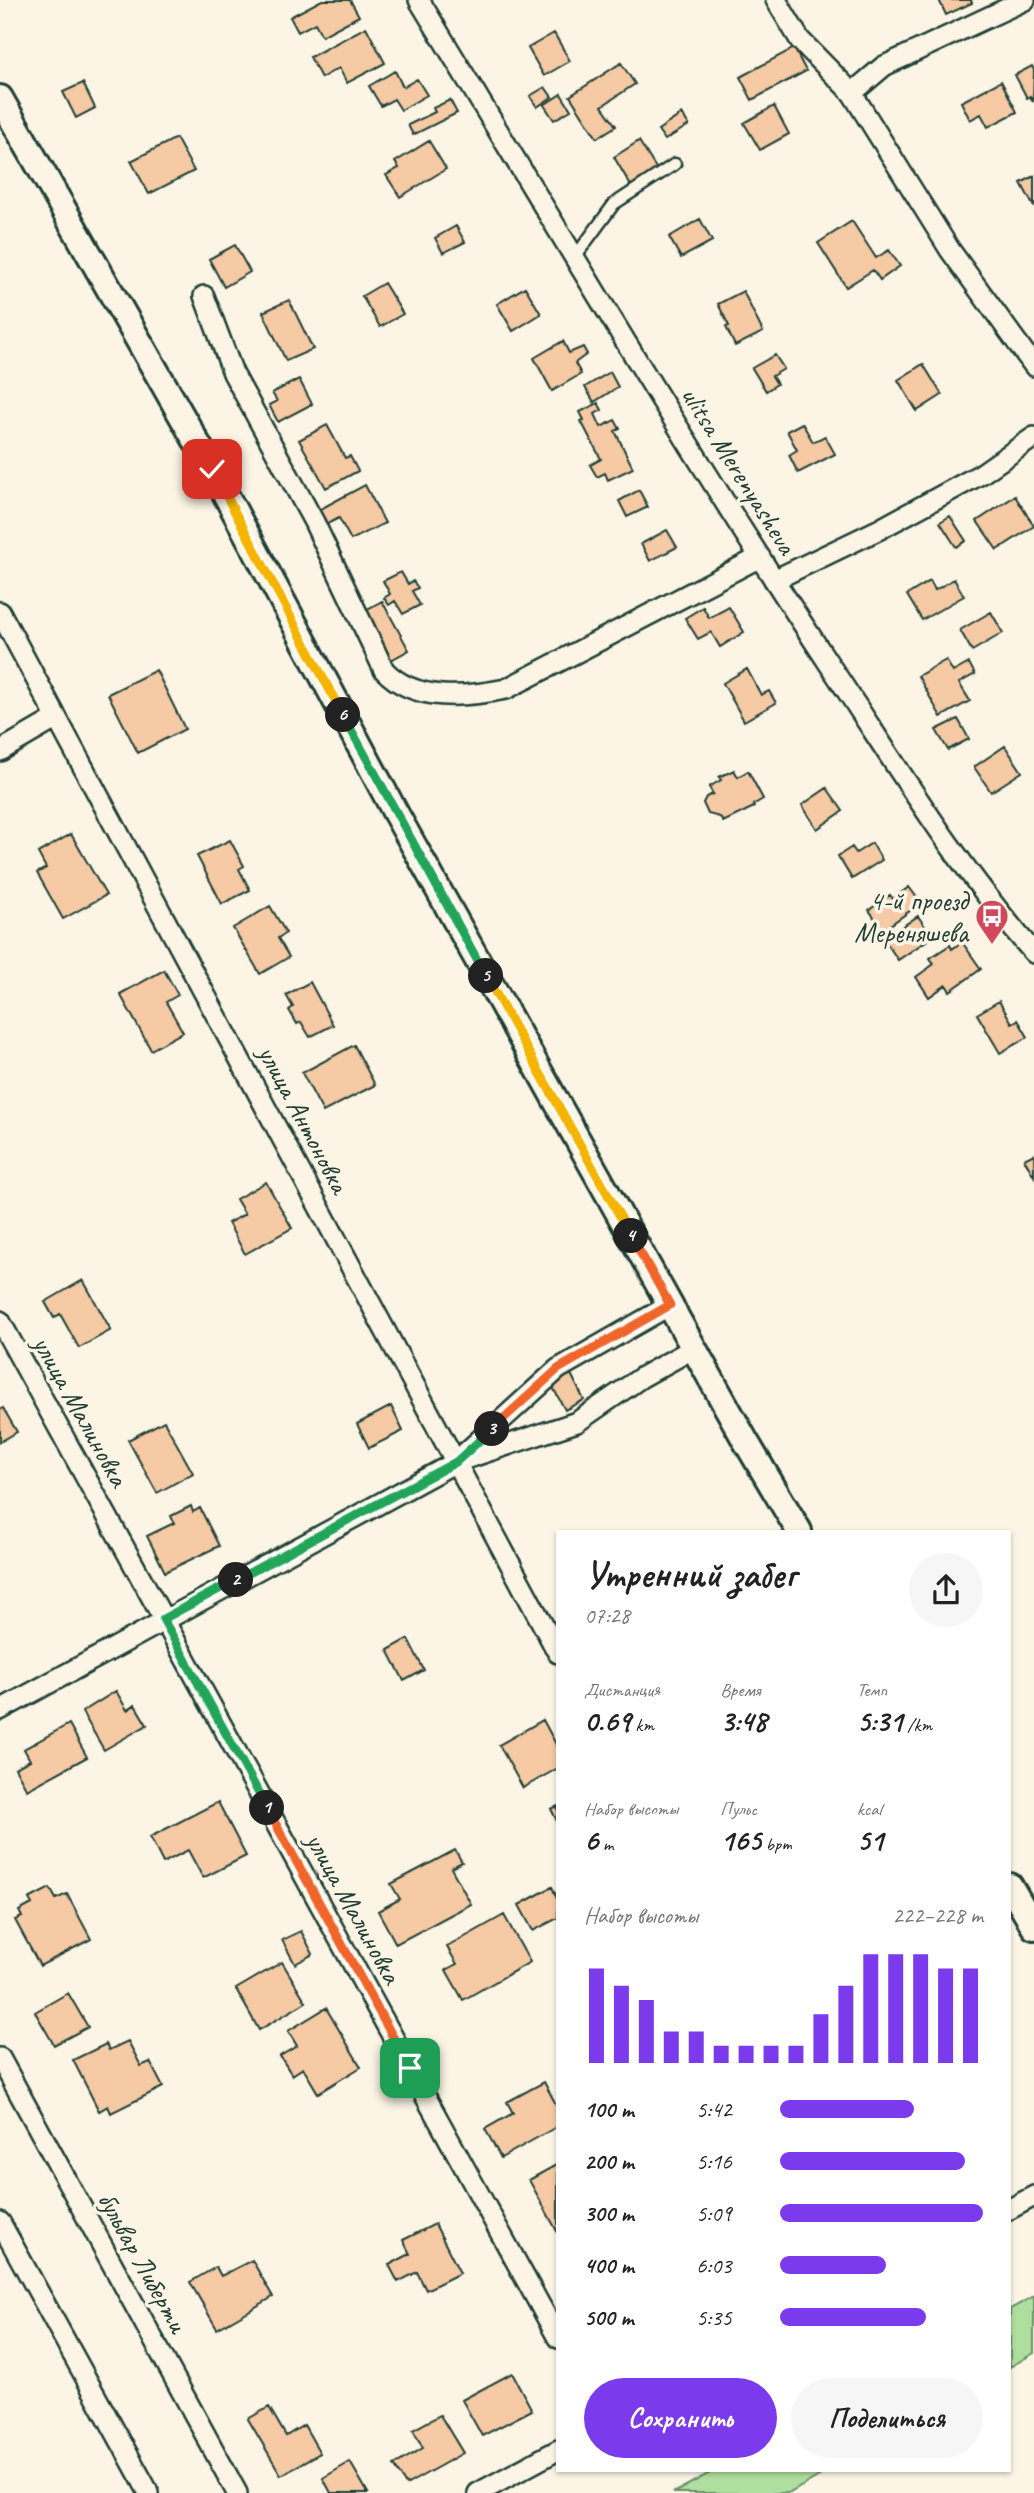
<!DOCTYPE html>
<html lang="ru">
<meta charset="utf-8">
<style>
body{margin:0;font-family:Caveat,sans-serif;background:#f6f6f6;color:#222;height:100vh;display:flex;flex-direction:column;font-size:26px;white-space:nowrap}
*{box-sizing:border-box;margin:0}
p{font-size:23px;color:#767676}
.icon{flex:none;width:38px;height:38px;fill:none;stroke:currentColor;stroke-width:2;stroke-linecap:round;stroke-linejoin:round}
.map{position:relative;flex:1;overflow:hidden}
.side{position:absolute;left:556px;top:1530px;width:455px;height:942px;display:flex;flex-direction:column;background:#fff;border-radius:0px;box-shadow:0 2px 5px #0004}
.side>*{flex:none}
.pin{position:absolute;display:grid;place-items:center;width:60px;height:60px;color:#fff;margin:-30px;border-radius:14px;box-shadow:0 4px 10px #0006}
.km{position:absolute;width:35px;height:35px;margin:-18px;border-radius:50%;background:#222;color:#fff;font-size:19px;line-height:35px;text-align:center}
.round{display:grid;place-items:center;flex:none;width:74px;height:74px;border-radius:37px;background:#f6f6f6}
.overview{display:flex;align-items:center;justify-content:space-between;height:119px;padding:0 28px}
h1{font-size:38px;font-weight:600;line-height:52px}
.stats{display:grid;grid-template-columns:repeat(3,1fr);gap:10px;height:119px;padding:7px 28px}
.stats div{display:grid;align-content:center}
.stats b{font-size:30px;font-weight:600}
.stats small{font-size:19px;font-weight:400}
.stats p{font-size:19px}
.chart{height:196px;padding:14px 28px}
.chart p{display:flex;justify-content:space-between}
.chart svg{width:100%;height:126px;margin-top:7px;stroke:#7c3aed;stroke-width:6}
.button{display:flex;gap:14px;margin-top:auto;padding:14px 28px}
.button a{flex:1;height:80px;border-radius:42px;background:#7c3aed;color:#fff;font-size:28px;font-weight:600;line-height:80px;text-align:center}
.button a+a{background:#f6f6f6;color:#222}
ul{padding:0 28px;list-style:none;font-size:23px}
li{display:grid;grid-template-columns:112px 84px 1fr;align-items:center;height:52px}
li i{height:18px;border-radius:9px;background:#7c3aed}
.map>svg:first-child{display:block}
.green{fill:#afdf9e;stroke:#678e69;stroke-width:2}
.building{fill:#f5caa4;stroke:#1f3d34;stroke-width:2}
.lines{fill:none;stroke-linecap:round;stroke-linejoin:round}
.service-casing{stroke:#1f3d34;stroke-width:15}
.minor-casing{stroke:#1f3d34;stroke-width:24}
.tertiary-casing{stroke:#1f3d34;stroke-width:30}
.service{stroke:#fcf5e5;stroke-width:10}
.minor{stroke:#fcf5e5;stroke-width:19}
.tertiary{stroke:#fcf5e5;stroke-width:24}
.split-1-casing{stroke:#fff;stroke-width:14}
.split-2-casing{stroke:#fff;stroke-width:14}
.split-3-casing{stroke:#fff;stroke-width:14}
.split-4-casing{stroke:#fff;stroke-width:14}
.split-5-casing{stroke:#fff;stroke-width:14}
.split-6-casing{stroke:#fff;stroke-width:14}
.split-7-casing{stroke:#fff;stroke-width:14}
.split-1{stroke:#f0652b;stroke-width:9}
.split-2{stroke:#22a559;stroke-width:9}
.split-3{stroke:#22a559;stroke-width:9}
.split-4{stroke:#f0652b;stroke-width:9}
.split-5{stroke:#f5b400;stroke-width:9}
.split-6{stroke:#22a559;stroke-width:9}
.split-7{stroke:#f5b400;stroke-width:9}
.labels{text-anchor:middle;dominant-baseline:central;stroke-width:7;stroke-linejoin:round;paint-order:stroke}
.street-label{font-size:28px;fill:#1f3d34;stroke:#fcf5e5}
.poi-label{font-size:28px;fill:#1f3d34;stroke:#fcf5e5;text-anchor:end}
</style>
<div class="map">
<svg width="1034" height="2493" viewBox="0 0 1034 2493">
<rect width="100%" height="100%" fill="#fcf5e5"/>
<filter id="ink" filterUnits="userSpaceOnUse"><feTurbulence type="fractalNoise" baseFrequency=".0143" numOctaves="2"/><feDisplacementMap in="SourceGraphic" scale="14" xChannelSelector="R" yChannelSelector="G"/><feConvolveMatrix kernelMatrix="1 2 1 2 8 2 1 2 1" color-interpolation-filters="sRGB"/></filter>
<g filter="url(#ink)">
<path class="green" d="M1034 2296V2353L1010 2367V2309Z
M717 2469H831L790 2493H673Z"/>
<path class="building" d="M322 0H350L359 16 322 36 315 23 298 32 290 17Z
M939 0H971L972 3 946 15Z
M366 27 385 63 347 83 339 68 321 78 310 57Z
M554 33 570 61 544 76 528 48Z
M794 48 806 71 752 100 740 77Z
M621 63 635 84 602 106 616 126 597 138 570 96Z
M1032 66 1034 70 1033 102 1030 96 1027 98 1015 75Z
M395 71 403 87 417 79 427 95 401 110 394 99 381 106 369 86Z
M1001 81 1017 112 988 127 981 114 970 120 961 102Z
M83 83 95 108 76 118 63 92Z
M545 87 552 97 537 107 530 96Z
M561 94 571 110 554 120 544 105Z
M450 100 457 113 413 135 408 125 435 112 433 108Z
M774 106 789 134 760 150 744 123Z
M682 114 689 125 665 140 658 130Z
M176 138 194 171 149 194 131 161Z
M429 141 446 169 400 197 386 175 399 168 395 162Z
M639 141 657 170 631 186 614 157Z
M1034 176V207L1021 183Z
M700 219 712 241 681 258 669 237Z
M852 221 876 258 889 250 900 266 880 280 873 270 846 287 818 243Z
M456 226 465 242 443 253 435 238Z
M235 245 250 272 224 287 209 259Z
M384 283 403 314 380 327 362 296Z
M525 287 541 314 513 331 497 304Z
M743 291 763 332 735 346 726 327 729 326 718 304Z
M289 300 313 349 286 361 263 312Z
M563 341 569 353 583 347 587 354 575 363 581 374 552 391 534 358Z
M775 355 784 369 772 376 777 384 766 391 752 368Z
M923 364 942 395 917 411 898 380Z
M610 372 618 387 594 402 585 387Z
M299 379 312 404 278 422 269 405 277 401 272 393Z
M598 403 602 410 595 414 601 427 615 420 620 429 615 431 633 468 608 480 605 473 597 477 590 465 601 459 581 421 584 420 580 412Z
M802 423 813 442 825 436 835 454 798 473 789 455 797 450 787 431Z
M327 425 345 458 350 456 358 471 326 488 299 440Z
M365 485 385 523 351 540 339 518 321 527 313 513Z
M639 490 648 507 627 517 619 501Z
M1015 496 1034 526 997 550 977 521Z
M950 516 966 541 956 547 940 522Z
M667 530 677 547 650 561 641 544Z
M401 572 408 584 413 581 418 588 412 591 420 605 403 614 395 601 389 605 384 598 390 594 383 581Z
M954 579 964 596 922 620 907 595 930 581 935 590Z
M382 601 409 650 391 660 364 611Z
M703 607 709 618 729 607 744 632 720 647 711 632 698 639 685 618Z
M991 612 1003 633 972 651 960 630Z
M946 660 953 672 969 663 975 674 959 683 970 701 941 717 918 676Z
M747 669 761 695 769 691 776 703 744 721 723 683Z
M156 670 185 729 138 753 108 694Z
M958 719 969 739 948 750 936 730Z
M1005 746 1022 772 991 792 974 767Z
M734 770 738 777 748 771 763 799 753 805 754 807 723 822 720 817 708 814 703 803 706 797 713 794 709 787 721 780 719 777Z
M827 788 843 811 817 829 802 805Z
M71 834 106 895 63 919 37 873 46 868 38 853Z
M230 840 244 866 239 869 250 890 222 904 197 856Z
M872 843 882 860 852 879 838 856 852 847 856 853Z
M909 887 921 903 883 930 869 910 890 895 893 899Z
M270 906 286 933 278 938 289 957 260 974 233 928Z
M918 916 932 937 898 960 884 939Z
M962 942 981 969 950 991 946 985 929 997 916 977 934 964 930 958 950 945 952 949Z
M164 970 178 995 166 1002 183 1032 151 1050 120 994Z
M310 982 333 1025 310 1037 301 1022 297 1024 289 1010 293 1007 286 995Z
M999 1001 1012 1023 1018 1020 1028 1037 1000 1053 977 1014Z
M354 1045 375 1085 323 1112 302 1073Z
M1034 1154V1176L1024 1159Z
M266 1182 292 1228 245 1254 228 1223 245 1214 236 1199Z
M83 1280 111 1330 79 1348 60 1314 54 1318 45 1302Z
M570 1372 584 1400 565 1410 550 1382Z
M391 1406 403 1431 369 1448 357 1424Z
M3 1408 17 1432 0 1442V1410Z
M164 1421 193 1473 157 1493 128 1440Z
M191 1506 193 1512 200 1508 219 1546 165 1572 147 1536 174 1523 171 1516Z
M408 1639 424 1670 404 1681 388 1650Z
M116 1691 127 1710 135 1705 147 1725 104 1750 82 1712Z
M543 1720 558 1748V1768L523 1788 499 1745Z
M69 1724 87 1757 27 1790 15 1768 30 1760 24 1749Z
M218 1802 246 1856 203 1878 188 1850 163 1863 150 1837Z
M558 1806V1823L551 1809Z
M455 1850 462 1862 451 1868 471 1904 396 1944 378 1911 400 1899 391 1884Z
M552 1887 558 1900V1918L533 1931 519 1905Z
M50 1888 56 1899 67 1894 91 1939 40 1966 15 1920 22 1917 19 1911 32 1904 29 1899Z
M504 1915 530 1962 463 2000 446 1970 457 1964 447 1947Z
M301 1931 313 1954 295 1964 282 1940Z
M282 1962 306 2002 259 2030 236 1989Z
M68 1993 88 2027 54 2045 35 2012Z
M326 2008 361 2067 318 2093 303 2068 292 2075 280 2056 297 2046 288 2031Z
M128 2041 141 2066 150 2062 163 2087 111 2113 108 2106 99 2111 73 2060 106 2044 109 2050Z
M544 2082 558 2108V2126L501 2158 485 2129 513 2113 507 2102Z
M558 2164V2233L529 2180Z
M435 2224 460 2273 426 2290 417 2272 398 2282 389 2265 410 2254 403 2240Z
M252 2260 273 2297 217 2329 190 2282 216 2267 221 2276Z
M512 2373 532 2410 482 2436 462 2400Z
M269 2407 286 2436 304 2425 320 2453 281 2475 248 2419Z
M440 2415 463 2453 406 2485 394 2465 423 2448 413 2430Z
M350 2462 368 2493H331L323 2478Z"/>
<g class="lines">
<defs>
<path id="service" d="M575 257 614 204 675 164"/>
<path id="minor" d="M419 0C555 224 688 451 833 670 897 766 957 866 1034 953
M776 0 800 40 852 93 950 250 1034 366
M852 93 884 66 1025 0
M204 296 233 373 314 522 384 670C415 703 466 697 506 689L760 557
M774 580 880 529 981 474 1034 437
M0 612 558 1653
M0 751 57 718
M0 1321 558 2338
M462 1456 558 1369 670 1305
M0 1710 456 1462 577 1422 642 1377 694 1348
M0 2058 237 2493
M1010 2209 1034 2196
M0 2222 149 2493
M478 2493 558 2450"/>
<path id="tertiary" d="M0 98 212 469 395 812 745 1440 799 1531
M1010 1886 1034 1927"/>
</defs>
<use href="#service" class="service-casing"/>
<use href="#minor" class="minor-casing"/>
<use href="#tertiary" class="tertiary-casing"/>
<use href="#service" class="service"/>
<use href="#minor" class="minor"/>
<use href="#tertiary" class="tertiary"/>
</g>
</g>
<g class="lines" filter="url(#ink)">
<defs>
<path id="split-1" d="M267 1808 410 2068"/>
<path id="split-2" d="M236 1580 163 1619 267 1808"/>
<path id="split-3" d="M236 1580 456 1462 492 1429"/>
<path id="split-4" d="M492 1429 558 1369 670 1305 631 1236"/>
<path id="split-5" d="M486 976 631 1236"/>
<path id="split-6" d="M343 715 486 976"/>
<path id="split-7" d="M212 469 343 715"/>
</defs>
<use href="#split-1" class="split-1-casing"/>
<use href="#split-2" class="split-2-casing"/>
<use href="#split-3" class="split-3-casing"/>
<use href="#split-4" class="split-4-casing"/>
<use href="#split-5" class="split-5-casing"/>
<use href="#split-6" class="split-6-casing"/>
<use href="#split-7" class="split-7-casing"/>
<use href="#split-1" class="split-1"/>
<use href="#split-2" class="split-2"/>
<use href="#split-3" class="split-3"/>
<use href="#split-4" class="split-4"/>
<use href="#split-5" class="split-5"/>
<use href="#split-6" class="split-6"/>
<use href="#split-7" class="split-7"/>
</g>
<defs>
<symbol id="bus-pin" viewBox="-11 -11 22 30"><path d="M0 17L-7.5 6A9.5 9.5 0 1 1 7.5 6Z" fill="#d1495b" stroke="#fcf5e5"/><path d="M-5-6H5V4H4V6H2V4H-2V6H-4V4H-5ZM-3.5-4V0h7V-4ZM-3.5 1.2v1.5H-2V1.2ZM2 1.2v1.5H3.5V1.2Z" fill="#fff"/></symbol>
</defs>
<g fill-rule="evenodd">
<use href="#bus-pin" x="973" y="897" width="38" height="52"/>
</g>
<g class="labels">
<g class="street-label">
<text transform="translate(739 470) rotate(58)">ulitsa Merenyasheva</text>
<text transform="translate(304 1119) rotate(62)">улица Антоновка</text>
<text transform="translate(81 1411) rotate(61)">улица Малиновка</text>
<text transform="translate(354 1908) rotate(61)">улица Малиновка</text>
<text transform="translate(143 2262) rotate(61)">бульвар Либерти</text>
</g>
<g class="poi-label">
<text x="968" y="900">4-й проезд<tspan x="968" dy="32">Мереняшева</tspan></text>
</g>
</g>
</svg>
<div class="pin" style="left:410px;top:2068px;background:#1e9e55"><svg class="icon" aria-label="arrive" viewBox="0 0 24 24"><path d="M6 21V4h12l-3 4 3 4H6"/></svg></div>
<div class="pin" style="left:212px;top:469px;background:#d93025"><svg class="icon" aria-label="check" viewBox="0 0 24 24"><path d="M5 12l5 5 9-10"/></svg></div>
<b class="km" style="left:267px;top:1808px">1</b>
<b class="km" style="left:236px;top:1580px">2</b>
<b class="km" style="left:492px;top:1429px">3</b>
<b class="km" style="left:631px;top:1236px">4</b>
<b class="km" style="left:486px;top:976px">5</b>
<b class="km" style="left:343px;top:715px">6</b>
<section class="side">
<div class="overview"><div><h1>Утренний забег</h1><p>07:28</p></div><a class="round"><svg class="icon" aria-label="share" viewBox="0 0 24 24"><path d="M12 15V3M7 8l5-5 5 5M5 13v7h14v-7"/></svg></a></div>
<div class="stats">
<div><p>Дистанция</p><b>0.69<small> km</small></b></div>
<div><p>Время</p><b>3:48</b></div>
<div><p>Темп</p><b>5:31<small> /km</small></b></div>
</div>
<div class="stats">
<div><p>Набор высоты</p><b>6<small> m</small></b></div>
<div><p>Пульс</p><b>165<small> bpm</small></b></div>
<div><p>kcal</p><b>51</b></div>
</div>
<div class="chart"><p><span>Набор высоты</span>222–228 m</p>
<svg viewBox="0 0 160 44" preserveAspectRatio="none"><path d="M5 44V11M15 44V17M25 44V22M35 44V33M45 44V33M55 44V38M65 44V38M75 44V38M85 44V38M95 44V27M105 44V17M115 44V6M125 44V6M135 44V6M145 44V11M155 44V11"/></svg>
</div>
<ul>
<li><b>100 m</b>5:42<i style="width:66%"></i></li>
<li><b>200 m</b>5:16<i style="width:91%"></i></li>
<li><b>300 m</b>5:09<i style="width:100%"></i></li>
<li><b>400 m</b>6:03<i style="width:52%"></i></li>
<li><b>500 m</b>5:35<i style="width:72%"></i></li>
</ul>
<div class="button"><a>Сохранить</a><a>Поделиться</a></div>
</section>
</div>
